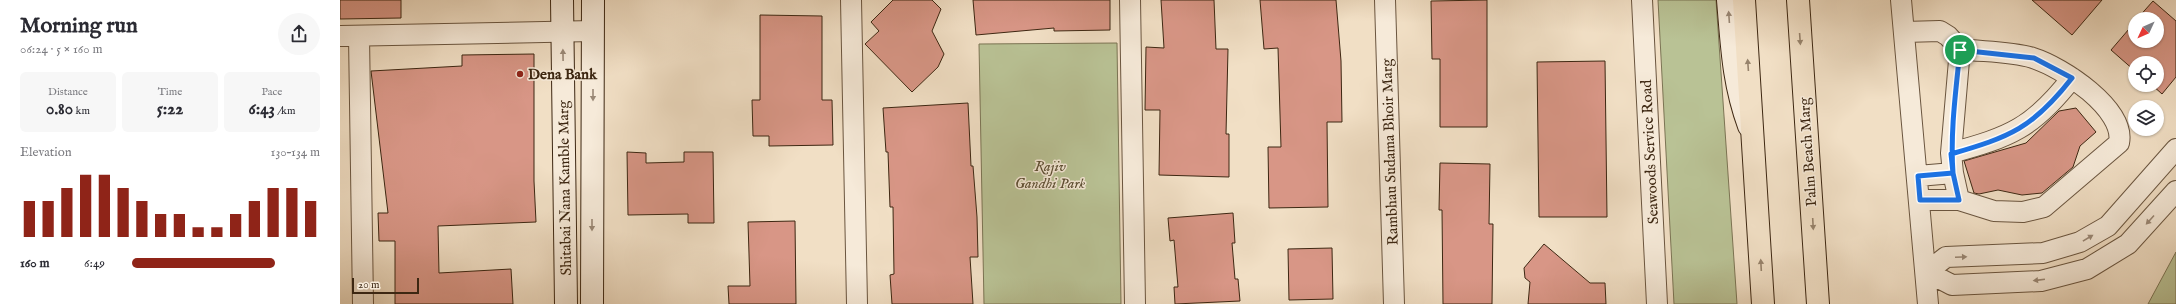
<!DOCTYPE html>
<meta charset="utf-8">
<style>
body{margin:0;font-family:"IM FELL English",serif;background:#f7f7f7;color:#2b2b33;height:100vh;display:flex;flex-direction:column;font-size:15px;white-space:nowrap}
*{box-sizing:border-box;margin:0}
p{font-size:13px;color:#7c7c81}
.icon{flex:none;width:22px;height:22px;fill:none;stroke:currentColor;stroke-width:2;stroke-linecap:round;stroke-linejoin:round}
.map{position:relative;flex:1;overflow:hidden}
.side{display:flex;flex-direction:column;background:#fff;width:340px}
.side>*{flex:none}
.needle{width:26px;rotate:226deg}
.buttons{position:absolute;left:1788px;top:12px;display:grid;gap:8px}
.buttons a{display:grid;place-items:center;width:36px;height:36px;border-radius:50%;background:#fff;box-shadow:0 1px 3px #0004;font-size:20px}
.scale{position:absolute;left:12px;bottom:10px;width:67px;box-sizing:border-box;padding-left:4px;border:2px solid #3d2712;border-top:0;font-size:11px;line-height:14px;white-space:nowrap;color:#3d2712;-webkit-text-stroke:3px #f6ead9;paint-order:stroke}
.pin{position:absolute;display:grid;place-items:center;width:34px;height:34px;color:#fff;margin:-17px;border:2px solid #fff;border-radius:50%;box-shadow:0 1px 4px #0007}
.round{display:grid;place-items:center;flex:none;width:42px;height:42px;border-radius:21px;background:#f7f7f7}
.headline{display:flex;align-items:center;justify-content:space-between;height:68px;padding:0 20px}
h1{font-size:22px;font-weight:700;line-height:30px}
.stats{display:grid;grid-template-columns:repeat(3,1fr);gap:6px;height:68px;padding:4px 20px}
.stats div{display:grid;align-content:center;border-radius:6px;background:#f7f7f7;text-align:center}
.stats b{font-size:17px;font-weight:700}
.stats small{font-size:11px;font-weight:400}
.stats p{font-size:11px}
.chart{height:112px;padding:8px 20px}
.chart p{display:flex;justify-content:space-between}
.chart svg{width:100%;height:72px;margin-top:4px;stroke:#8f2418;stroke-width:6}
ul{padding:0 20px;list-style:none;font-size:13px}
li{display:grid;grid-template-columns:64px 48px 1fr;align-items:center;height:30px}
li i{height:10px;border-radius:5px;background:#8f2418}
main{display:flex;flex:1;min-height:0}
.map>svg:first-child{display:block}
.green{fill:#b9c295;stroke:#7b7454}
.building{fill:#d89686;stroke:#3d2712}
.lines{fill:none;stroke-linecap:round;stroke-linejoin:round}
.street-casing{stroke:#6a553f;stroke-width:22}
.secondary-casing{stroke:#3d2712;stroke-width:24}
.primary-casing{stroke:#3d2712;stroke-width:24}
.street{stroke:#f6ead9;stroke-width:20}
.secondary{stroke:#f6ead9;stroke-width:22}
.primary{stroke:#f1dfc5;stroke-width:22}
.oneway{fill:#9a8876}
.oneway2{fill:#97836c}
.route-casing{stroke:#fff;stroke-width:8}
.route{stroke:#1a73e8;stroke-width:5}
.poi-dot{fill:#8f2418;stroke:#f6ead9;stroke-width:1.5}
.labels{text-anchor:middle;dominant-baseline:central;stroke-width:3;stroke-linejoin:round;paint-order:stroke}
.poi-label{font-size:15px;font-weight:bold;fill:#3d2712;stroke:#f6ead9;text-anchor:start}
.street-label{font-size:15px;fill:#3d2712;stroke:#f6ead9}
.park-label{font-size:15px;font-style:italic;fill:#5c4e33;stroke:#f6ead9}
</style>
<main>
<section class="side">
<div class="headline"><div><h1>Morning run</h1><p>06:24 · 5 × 160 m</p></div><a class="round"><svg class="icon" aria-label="share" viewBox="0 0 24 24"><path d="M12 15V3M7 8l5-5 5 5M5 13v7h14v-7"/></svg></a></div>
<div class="stats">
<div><p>Distance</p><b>0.80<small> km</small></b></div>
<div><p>Time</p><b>5:22</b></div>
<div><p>Pace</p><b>6:43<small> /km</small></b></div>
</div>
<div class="chart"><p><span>Elevation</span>130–134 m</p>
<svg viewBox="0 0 160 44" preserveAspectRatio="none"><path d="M5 44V22M15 44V22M25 44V14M35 44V6M45 44V6M55 44V14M65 44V22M75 44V30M85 44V30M95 44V38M105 44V38M115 44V30M125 44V22M135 44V14M145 44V14M155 44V22"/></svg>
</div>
<ul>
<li><b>160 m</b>6:49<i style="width:76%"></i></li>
</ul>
</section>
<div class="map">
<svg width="1836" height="304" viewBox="0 0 1836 304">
<rect width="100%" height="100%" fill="#f1dfc5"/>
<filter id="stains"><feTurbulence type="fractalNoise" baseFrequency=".005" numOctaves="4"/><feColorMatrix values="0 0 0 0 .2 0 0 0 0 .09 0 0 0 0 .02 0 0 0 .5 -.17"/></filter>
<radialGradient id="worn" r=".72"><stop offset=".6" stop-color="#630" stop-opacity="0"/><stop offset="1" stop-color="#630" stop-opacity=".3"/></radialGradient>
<path class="green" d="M1318 0H1376L1397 304H1334Z
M777 43 781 304H644L639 44Z
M1836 252V304H1808Z"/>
<path class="building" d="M0 0H61V18L0 19Z
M553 0H592L601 9 592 31 604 54 598 67 572 92 525 44 539 31 531 22Z
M633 0H770V30L714 31V28L636 35Z
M821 0H874L876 49H888L886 134H889V177L819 175 820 110H805L806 47 824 48Z
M920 0H996L1001 61 1002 122H987L988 207 929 208 928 147H941L938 48 924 49Z
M1147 0V127H1100V59H1092L1091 1Z
M1692 0H1762L1732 35Z
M1813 1 1836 21V77L1822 94 1812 85H1817V63H1795V71L1771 50 1795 22V41H1817V19H1797Z
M420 15 482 16V100H492L493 145 429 146V136H413L412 100H420Z
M194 54V181L196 222 98 226 99 273 171 269 173 304H55V241H39L38 213H48L31 71 122 66V55Z
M1265 61 1267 217H1199L1197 62Z
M628 103 631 166H633L637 217 638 257H630L633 304H552L550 275 554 274 553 207H550L548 152H546L543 108Z
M1736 108 1756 132 1740 146 1733 167 1702 193 1682 195 1658 190 1639 194 1634 193 1624 161 1686 143 1719 111Z
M287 152 306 153V163L344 162V152H373L374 223H348V214L288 215Z
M1100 163 1150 164 1149 224H1153L1152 304H1103L1102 210H1099Z
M893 213 895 243H892L895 279H898L900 301 835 304 834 287H838L834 240 830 241 828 218Z
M455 221 456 304H389L388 286H410L408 222Z
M1204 244 1250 283H1265L1266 304H1188L1190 282 1185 278 1184 268Z
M992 248 993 299 949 300 948 249Z"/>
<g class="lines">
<defs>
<path id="street" d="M511 0 517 304
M790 0 795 304
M1045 0 1054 304
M1302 0 1317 304
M1561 0 1588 304
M1564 32 1600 31 1608 36 1620 49C1643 52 1670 51 1693 58 1722 67 1786 109 1779 143L1704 207 1683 212 1654 211 1619 200 1613 173 1611 153 1620 49
M0 36 253 31
M19 36 23 304
M1611 153C1670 137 1693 128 1732 78
M1578 176 1613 173
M1580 200H1619
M1587 272 1606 257 1703 253 1740 242 1768 226 1836 149
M1587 272 1612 285 1701 281 1747 269 1788 244 1836 191"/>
<path id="secondary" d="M222 0 226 304
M1388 0C1392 46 1393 82 1409 126
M252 304 253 0"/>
<path id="primary" d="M1404 0 1423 304
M1458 0 1478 304"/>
</defs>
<use href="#street" class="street-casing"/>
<use href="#secondary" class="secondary-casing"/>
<use href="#primary" class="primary-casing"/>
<use href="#street" class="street"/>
<use href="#secondary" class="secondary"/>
<use href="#primary" class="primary"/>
</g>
<defs><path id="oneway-solid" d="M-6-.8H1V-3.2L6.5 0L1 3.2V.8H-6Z"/></defs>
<g class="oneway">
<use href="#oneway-solid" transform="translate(1389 17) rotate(-94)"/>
<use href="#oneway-solid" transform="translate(223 55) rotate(-91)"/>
<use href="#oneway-solid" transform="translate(253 95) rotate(90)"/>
<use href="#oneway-solid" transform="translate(1810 220) rotate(132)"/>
<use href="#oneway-solid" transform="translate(252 225) rotate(90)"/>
<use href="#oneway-solid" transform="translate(1748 238) rotate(-31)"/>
<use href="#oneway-solid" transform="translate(1621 257) rotate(-2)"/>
<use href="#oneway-solid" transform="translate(1699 280) rotate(173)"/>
</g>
<g class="oneway2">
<use href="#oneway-solid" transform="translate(1460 39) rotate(86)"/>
<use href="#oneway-solid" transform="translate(1408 65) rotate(-94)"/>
<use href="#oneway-solid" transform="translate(1473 224) rotate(87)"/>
<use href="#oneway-solid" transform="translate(1421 265) rotate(-93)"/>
</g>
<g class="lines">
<defs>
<path id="route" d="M1620 50C1616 90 1610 132 1613 173L1578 176 1580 200H1619L1613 173 1611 154C1670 137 1693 128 1732 78L1694 58 1620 50"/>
</defs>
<use href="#route" class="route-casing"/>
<use href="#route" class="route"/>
</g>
<circle class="poi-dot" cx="180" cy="74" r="4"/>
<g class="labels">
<g class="poi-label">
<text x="188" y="74">Dena Bank</text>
</g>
<g class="street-label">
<text transform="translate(1050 152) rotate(-92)">Rambhau Sudama Bhoir Marg</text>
<text transform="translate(1310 152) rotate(-93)">Seawoods Service Road</text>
<text transform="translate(1468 152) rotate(-94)">Palm Beach Marg</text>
<text transform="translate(225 188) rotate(-91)">Shitabai Nana Kamble Marg</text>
</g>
<g class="park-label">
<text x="710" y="166">Rajiv<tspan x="710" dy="17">Gandhi Park</tspan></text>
</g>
</g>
<rect width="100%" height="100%" filter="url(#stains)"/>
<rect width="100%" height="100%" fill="url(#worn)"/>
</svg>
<div class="buttons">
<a><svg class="needle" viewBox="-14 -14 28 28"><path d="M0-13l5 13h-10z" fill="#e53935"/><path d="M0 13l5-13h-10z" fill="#7c7c81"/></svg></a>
<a><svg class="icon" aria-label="locate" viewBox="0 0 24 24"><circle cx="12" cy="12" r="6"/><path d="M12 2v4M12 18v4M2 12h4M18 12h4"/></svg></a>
<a><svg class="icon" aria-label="layers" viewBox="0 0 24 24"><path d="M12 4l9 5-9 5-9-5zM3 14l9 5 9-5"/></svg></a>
</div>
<div class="scale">20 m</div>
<div class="pin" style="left:1620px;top:50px;background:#1e9e55"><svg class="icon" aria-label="arrive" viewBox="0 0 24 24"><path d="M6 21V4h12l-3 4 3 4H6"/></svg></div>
</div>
</main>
